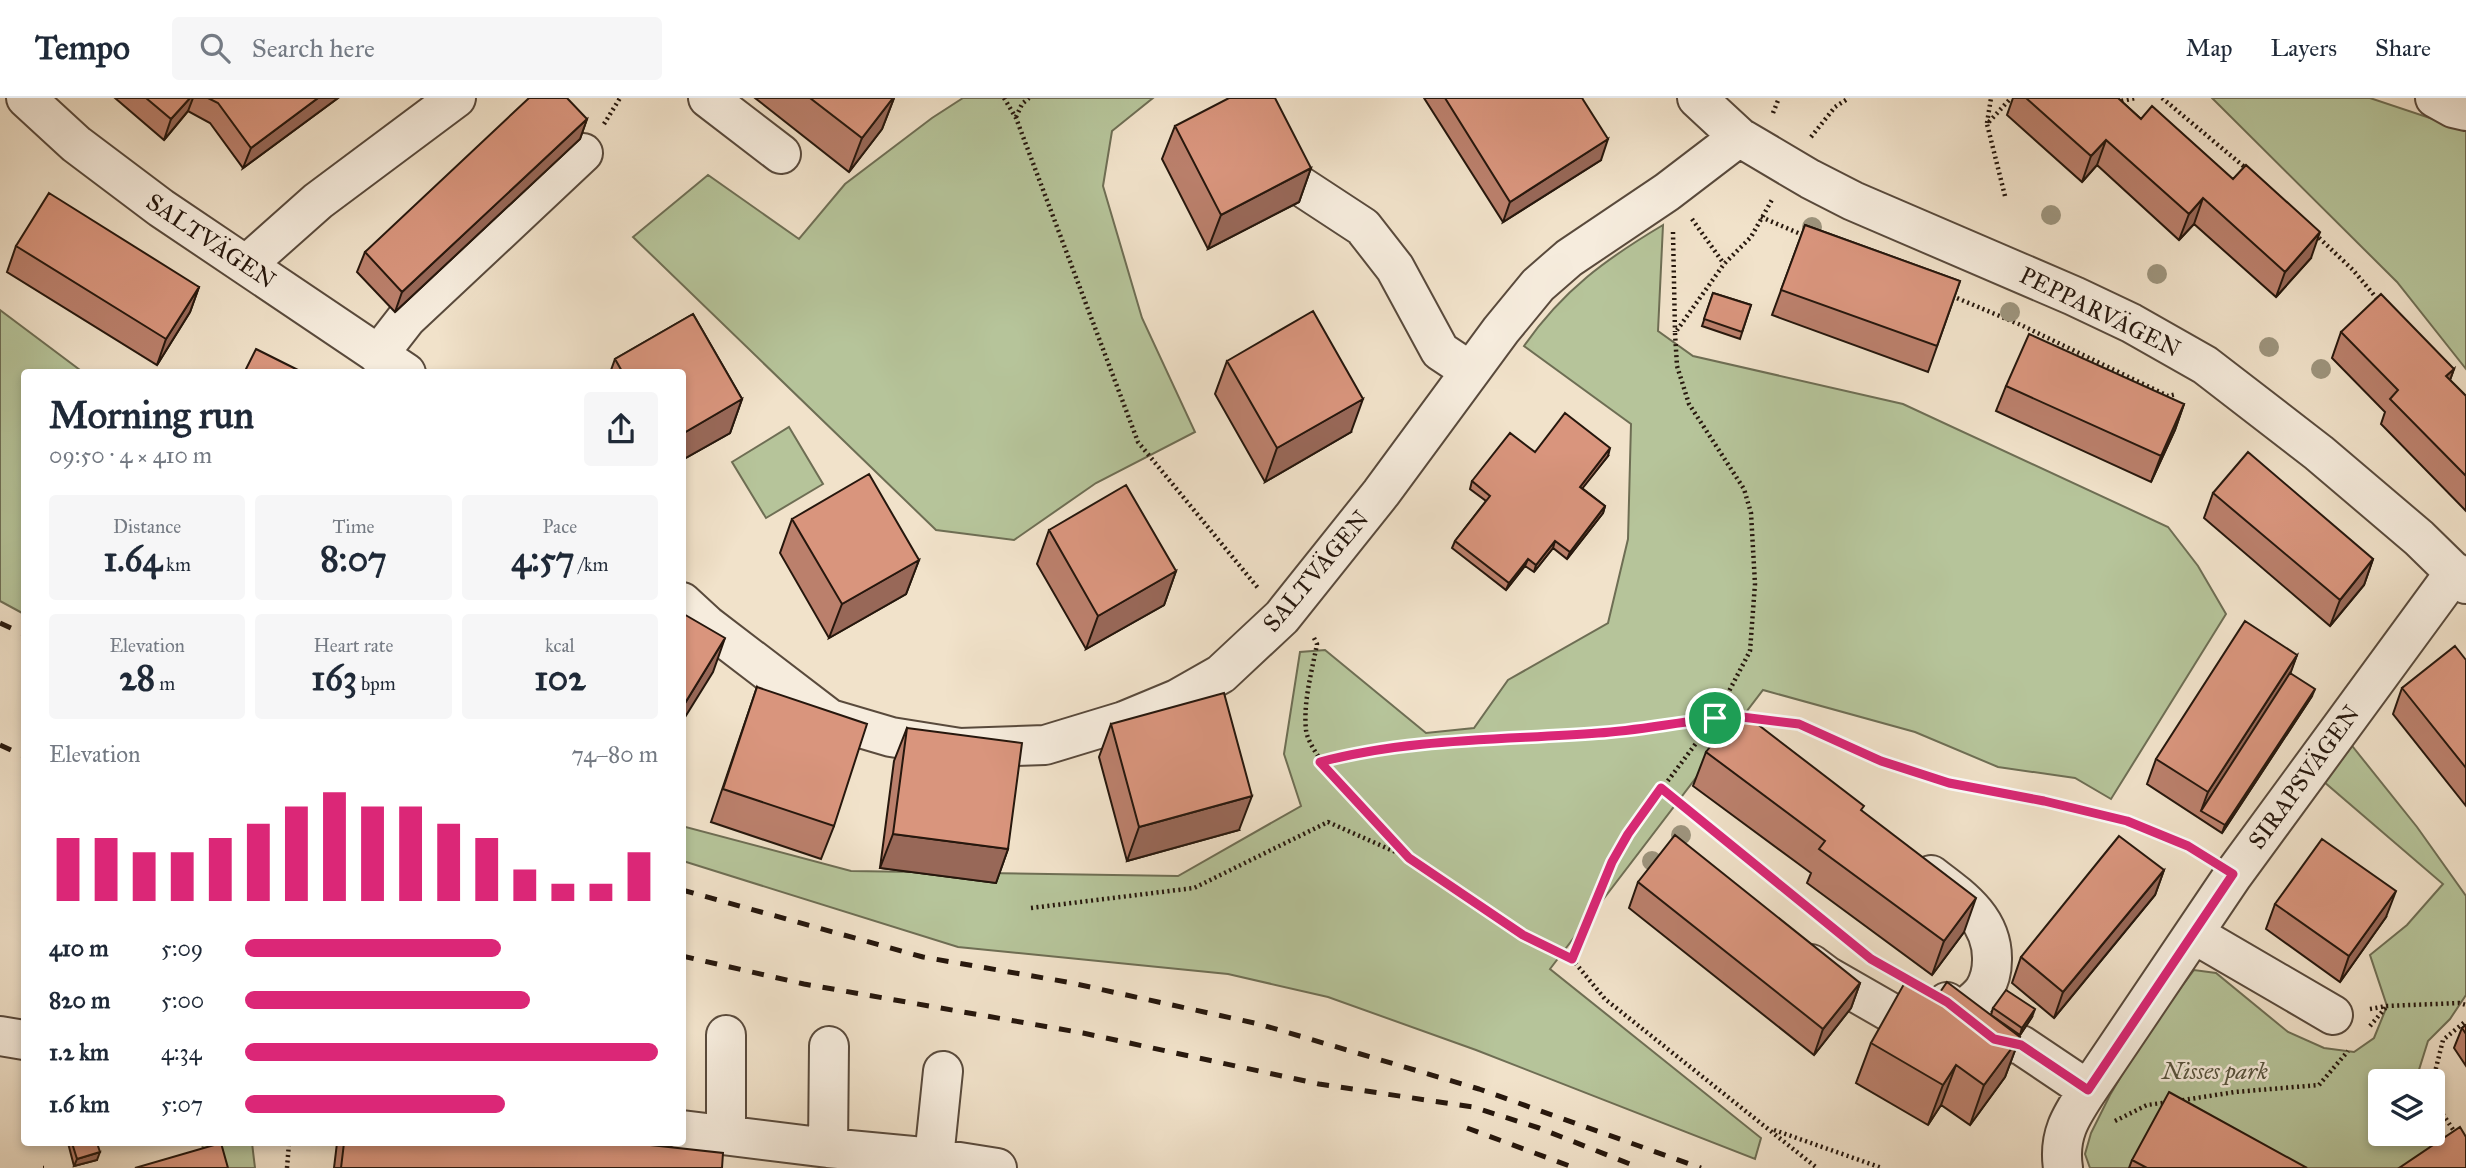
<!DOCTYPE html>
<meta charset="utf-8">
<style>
body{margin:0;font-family:"IM FELL Great Primer",serif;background:#f6f6f7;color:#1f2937;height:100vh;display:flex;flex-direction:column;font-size:26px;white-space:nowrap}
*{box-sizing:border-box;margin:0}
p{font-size:23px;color:#747a83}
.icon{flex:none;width:38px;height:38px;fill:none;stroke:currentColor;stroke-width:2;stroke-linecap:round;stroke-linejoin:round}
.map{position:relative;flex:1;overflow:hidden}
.side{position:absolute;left:21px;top:271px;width:665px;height:777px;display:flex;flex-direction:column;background:#fff;border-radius:7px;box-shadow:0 4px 10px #0003}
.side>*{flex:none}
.fabs{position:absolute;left:2368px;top:971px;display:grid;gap:14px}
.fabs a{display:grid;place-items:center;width:77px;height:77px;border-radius:7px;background:#fff;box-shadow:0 4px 10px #0003;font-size:35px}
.pin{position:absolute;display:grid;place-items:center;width:60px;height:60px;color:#fff;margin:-30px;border:4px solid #fff;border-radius:50%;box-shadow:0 2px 7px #0007}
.round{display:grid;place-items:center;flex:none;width:74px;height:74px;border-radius:7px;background:#f6f6f7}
.headline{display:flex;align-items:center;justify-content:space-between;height:119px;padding:0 28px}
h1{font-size:38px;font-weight:800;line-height:52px}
.figures{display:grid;grid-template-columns:repeat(3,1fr);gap:10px;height:119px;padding:7px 28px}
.figures div{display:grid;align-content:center;border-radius:7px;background:#f6f6f7;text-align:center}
.figures b{font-size:35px;font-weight:800}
.figures small{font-size:19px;font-weight:400}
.figures p{font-size:19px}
.chart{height:196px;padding:14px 28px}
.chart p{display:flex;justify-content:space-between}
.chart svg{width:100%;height:126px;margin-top:7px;stroke:#db2777;stroke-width:6}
ul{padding:0 28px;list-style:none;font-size:23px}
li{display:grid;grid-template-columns:112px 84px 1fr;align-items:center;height:52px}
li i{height:18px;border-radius:9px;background:#db2777}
header{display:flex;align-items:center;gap:42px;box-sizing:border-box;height:98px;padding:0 35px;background:#fff;border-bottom:2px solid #e0e1e3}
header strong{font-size:33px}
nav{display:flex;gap:38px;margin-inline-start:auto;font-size:24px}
.search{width:490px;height:63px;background:#f6f6f7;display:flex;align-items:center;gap:18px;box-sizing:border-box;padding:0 24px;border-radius:7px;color:#747a83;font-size:26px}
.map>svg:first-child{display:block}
.green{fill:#b6c49a;stroke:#6e6e54;stroke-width:2}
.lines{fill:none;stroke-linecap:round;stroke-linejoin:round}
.minor-casing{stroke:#594a3c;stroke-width:42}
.path{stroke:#26170d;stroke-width:4.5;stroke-dasharray:2 3.5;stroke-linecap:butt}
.minor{stroke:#f6ecdd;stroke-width:38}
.rail{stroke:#26170d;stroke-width:5;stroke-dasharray:12 12;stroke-linecap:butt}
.tree{fill:#9d947d}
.wall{fill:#bb806c;stroke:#26170d;stroke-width:2}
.shaded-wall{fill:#986858;stroke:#26170d;stroke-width:2}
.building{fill:#d9957d;stroke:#26170d;stroke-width:2}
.route-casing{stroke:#fff;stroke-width:14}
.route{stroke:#db2777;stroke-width:9}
.labels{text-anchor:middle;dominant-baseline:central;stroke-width:5;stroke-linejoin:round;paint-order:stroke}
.street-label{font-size:24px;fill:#26170d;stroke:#f6ecdd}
.park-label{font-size:24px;font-style:italic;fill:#58543e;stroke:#f6ecdd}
</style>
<header>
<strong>Tempo</strong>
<div class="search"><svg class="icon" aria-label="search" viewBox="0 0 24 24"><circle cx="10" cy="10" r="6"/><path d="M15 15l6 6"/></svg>Search here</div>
<nav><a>Map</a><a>Layers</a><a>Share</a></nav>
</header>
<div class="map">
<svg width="2466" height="1070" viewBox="0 0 2466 1070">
<rect width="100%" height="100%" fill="#f1e2ca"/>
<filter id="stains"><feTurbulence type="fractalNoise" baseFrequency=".00286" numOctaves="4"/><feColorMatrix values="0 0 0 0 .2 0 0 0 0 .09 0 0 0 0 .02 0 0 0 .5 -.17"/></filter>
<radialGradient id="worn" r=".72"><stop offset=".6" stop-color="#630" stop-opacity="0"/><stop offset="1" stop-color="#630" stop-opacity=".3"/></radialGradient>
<path class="green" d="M963 0H1153L1112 33 1103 88 1142 220 1195 334 1096 385 1014 442 936 432 633 139 708 77 799 141 845 86 932 20Z
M2212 0H2370L2466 32V271L2397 184Z
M1663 127 1658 233 1693 258 1903 306 2168 429 2198 468 2226 516 2111 701 2075 680 1998 669 1915 634 1763 592 1550 871 1761 1040 1755 1061 1476 952 1328 899 1228 876 958 849 683 763 682 728 851 773 1178 778 1301 708 1284 656 1300 554 1325 552 1426 635 1474 630 1508 582 1608 525 1628 441 1631 326 1524 248C1563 192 1606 161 1663 127Z
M0 212 84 275H24V516L0 503Z
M789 329 823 386 766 420 732 364Z
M2349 644 2417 729 2466 798V897L2450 921 2428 943 2418 975V983L2380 984V1036H2432L2433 1026 2453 1061 2436 1070H2090L2085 1056 2091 1035 2110 997 2146 936 2194 872 2216 875 2288 934 2324 950 2354 954 2374 940 2387 908 2370 857 2407 827 2443 786 2323 683Z
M202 1045H252L255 1070H206Z"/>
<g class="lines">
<defs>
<path id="minor" d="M26 0 76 46 161 110 406 275
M708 0 781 56
M1697 0 1739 39 1810 81 1853 103 2074 198 2131 225 2205 267 2319 355 2419 440 2466 486
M2435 0 2453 10 2466 13
M1302 89 1363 129 1395 170 1440 253 1470 273
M246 167 318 103 456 0
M378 257 406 221 583 55
M682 504 707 527 830 621 891 639 960 650 1045 647 1124 623 1177 601 1221 576 1282 519 1381 395 1501 232 1538 187 1569 160 1667 94 1739 39
M1931 777C1960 799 1993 821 1992 862 1992 874 1990 882 1984 892 1978 901 1967 908 1960 914
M2194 836 2333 917
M1811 866 1827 878 1921 932 1947 904 1994 941 2021 947 2088 992
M726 937V1037
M0 938 24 942
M682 1032 828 1050 934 1060 997 1070
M828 1050 829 948
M934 1060 943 973
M2063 1070C2058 1037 2071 1018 2088 992L2233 777 2455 474"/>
</defs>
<use href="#minor" class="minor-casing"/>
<path class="path" d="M1004 0 1016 20 1138 344 1258 490
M2162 0 2248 72
M2116 4 2136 0
M1773 15 1779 0
M1016 19 1022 6 1029 0
M1987 25 1991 0
M604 26 620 0
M1811 39 1835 9 1849 0
M2005 98 1987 26 2011 0
M1761 119 1805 138
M1692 121 1724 166
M1673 134 1675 234
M2315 136 2353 172 2379 203
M1952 198 2021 227 2168 298 2177 296
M1314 540 1317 546C1312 573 1303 604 1306 632 1310 663 1383 732 1407 758
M1745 620 1799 626 1881 663 1949 685 2044 703 2127 723 2188 748 2203 758
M1320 664C1412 639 1510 642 1603 635 1648 631 1692 620 1737 619
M1661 690 1853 846
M1031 810 1194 790 1328 724 1409 760 1523 837 1572 861 1605 901 1817 1070
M1572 861 1612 764 1628 736 1715 620 1750 553 1755 486 1751 415 1744 391 1689 306 1677 268 1675 235 1724 166 1751 139 1773 100
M2370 911 2387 908 2459 905 2466 907
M2370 928 2387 908
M2177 1003 2235 994 2319 987 2348 953
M2115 1023 2147 1007 2169 1004
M1774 1032 1882 1070
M2456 1036 2436 1006 2433 982 2443 942 2466 923
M43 1070H44
M287 1070 289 1045"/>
<use href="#minor" class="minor"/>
<path class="rail" d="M0 525 24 536
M0 647 24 658
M682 792 923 859 1067 884 1259 926 1479 991 1701 1070
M682 858 804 886 1083 935 1319 986 1473 1009 1539 1030 1640 1070
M1467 1030 1575 1070"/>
</g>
<g class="tree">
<circle cx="2051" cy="117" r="10"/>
<circle cx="1812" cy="129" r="10"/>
<circle cx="2157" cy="176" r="10"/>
<circle cx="2010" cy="214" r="10"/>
<circle cx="2269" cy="249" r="10"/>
<circle cx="2321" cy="271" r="10"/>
<circle cx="1681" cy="737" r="10"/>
<circle cx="1652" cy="763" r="10"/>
</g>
<path class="wall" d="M115 0H338L243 70 210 25 188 13 164 42Z
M755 0H894L882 31 849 74Z
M1424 0H1582L1601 62 1503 124Z
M2013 0H2118L2141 21 2311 160 2276 199 2194 126 2179 142 2097 67 2082 84 2007 17Z
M587 21 580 41 395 214 357 174 365 154Z
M1175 28 1311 70 1299 104 1208 151 1162 61Z
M1805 127 1960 183 1928 274 1772 217Z
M16 148 199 189 190 214 157 267 7 174Z
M1713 195 1751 207 1740 241 1702 228Z
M693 216 742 301 730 335 682 362V275H610L615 261Z
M2341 234 2454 271 2450 282 2466 298V413L2381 326 2385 314 2332 260Z
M1227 263 1351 334 1265 384 1215 296Z
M2006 288 2184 306 2175 332 2151 384 1996 313Z
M1535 354 1608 358 1582 390 1605 408 1603 415 1567 461 1553 450 1534 474 1525 468 1506 492 1452 450 1455 443 1486 403 1470 391 1472 383Z
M2213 395 2373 461 2364 487 2330 528 2204 420Z
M792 421 919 462 906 496 829 540 780 455Z
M1049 432 1176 473 1164 507 1086 551 1037 466Z
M2297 557 2290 575 2312 598 2222 735 2147 686 2156 661Z
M2466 562V708L2393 616 2402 590Z
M757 589 834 728 821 761 711 724Z
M1111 626 1239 732 1127 763 1099 659Z
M907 630 1008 751 996 785 880 770 894 663Z
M1706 654 1862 713 1964 834 1932 877 1807 785 1811 775 1693 688Z
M2164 772 2155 797 2054 920 2012 885 2021 859Z
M1638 784 1860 885 1851 910 1814 957 1629 810Z
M2275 806 2386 819 2340 884 2266 831Z
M1934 903 1991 917 1993 910 2032 919 2020 937 1991 917 2020 939 2005 979 1970 1027 1941 1007 1928 1027 1856 985 1871 945Z
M2466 927V968L2454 950 2462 930Z
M68 1045H97V1062L74 1068Z
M337 1045H632L722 1070H334Z
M2132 1062 2307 1070H2129Z"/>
<path class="shaded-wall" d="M190 0H193L188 13 164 42 171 21Z
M318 0H338L243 70 251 50Z
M893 0H894L882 31 849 74 862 40Z
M587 21 580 41 395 214 402 194Z
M1608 41 1601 62 1503 124 1510 104Z
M2106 42 2097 67 2082 84 2091 58Z
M1311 70 1299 104 1208 151 1221 117Z
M2203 100 2194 126 2179 142 2189 116Z
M2320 134 2311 160 2276 199 2285 174Z
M199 189 190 214 157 267 166 241Z
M2454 271 2445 296 2446 278Z
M742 301 730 335 682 362V336Z
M1363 301 1351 334 1265 384 1277 350Z
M2184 306 2175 332 2151 384 2161 358Z
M1610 350 1608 358 1578 396 1580 389Z
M1605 408 1603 415 1567 461 1570 454Z
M1555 443 1553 450 1534 474 1536 467Z
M1528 461 1525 468 1506 492 1509 485Z
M2373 461 2364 487 2330 528 2340 502Z
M919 462 906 496 829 540 842 506Z
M1176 473 1164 507 1086 551 1098 518Z
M725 540 713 574 682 624V610Z
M2297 557 2288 582 2201 713 2208 694Z
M2315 591 2312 598 2222 735 2225 727Z
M1252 698 1239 732 1127 763 1139 729Z
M893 736 1008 751 996 785 880 770Z
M2164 772 2155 797 2054 920 2063 894Z
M2396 793 2386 819 2340 884 2349 858Z
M1976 800 1964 834 1932 877 1944 843Z
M1860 885 1851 910 1814 957 1823 931Z
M2035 911 2032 919 2020 937 2022 930Z
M2020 939 2005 979 1970 1027 1984 987Z
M1956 967 1941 1007 1928 1027 1943 987Z
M100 1054 97 1062 74 1068 77 1061Z"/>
<path class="building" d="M146 0H190L171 21Z
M208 0H318L251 50 218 5Z
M529 0H567L587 21 402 194 365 154Z
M810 0H893L862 40Z
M1229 0H1275L1311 70 1221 117 1175 28Z
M1445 0H1582L1608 41 1510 104Z
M2026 0H2118L2141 21 2152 8 2233 81 2246 67 2320 134 2285 174 2203 100 2189 116 2106 42 2091 58Z
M49 95 199 189 166 241 16 148Z
M1805 127 1960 183 1937 248 1781 192Z
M1713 195 1751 207 1742 234 1704 221Z
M2381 196 2454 271 2446 278 2466 298V378L2390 301 2398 292 2341 234Z
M1313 213 1363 301 1277 350 1227 263Z
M693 216 742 301 682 336V275H623L615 261Z
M2029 236 2184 306 2161 358 2006 288Z
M256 251 304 275H244Z
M1565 315 1610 350 1580 389 1605 408 1570 454 1555 443 1536 467 1528 461 1509 485 1455 443 1490 398 1472 383 1510 335 1535 354Z
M2248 354 2373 461 2340 502 2213 395Z
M869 376 919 462 842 506 792 421Z
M1126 387 1176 473 1098 518 1049 432Z
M682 515 725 540 682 610Z
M2245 523 2297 557 2208 694 2156 661Z
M2455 548 2466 562V670L2402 590Z
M2290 575 2315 591 2225 727 2201 713Z
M757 589 867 626 834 728 723 691Z
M1224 595 1252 698 1139 729 1111 626Z
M1739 612 1864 708 1861 712 1976 800 1944 843 1819 751 1825 743 1706 654Z
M907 630 1022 645 1008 751 893 736Z
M1675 737 1860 885 1823 931 1638 784Z
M2119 738 2164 772 2063 894 2021 859Z
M2322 741 2396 793 2349 858 2275 806Z
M1947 884 2020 939 1984 987 1956 967 1943 987 1871 945 1904 886 1934 903Z
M2006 892 2035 911 2022 930 1993 910Z
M2466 927V936L2462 930Z
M2169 994 2307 1070H2147L2132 1062Z
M2460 1029 2466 1039V1070H2399Z
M72 1045H97L100 1054 77 1061Z
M221 1045 228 1070H135Z
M344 1045H632L723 1055 722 1070H341Z"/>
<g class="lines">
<defs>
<path id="route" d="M1742 619 1799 626 1881 663 1949 685 2044 703 2127 723 2188 748 2233 776 2088 992 2021 947 1994 941 1947 904 1871 861 1661 690 1628 736 1612 764 1572 861 1523 837 1409 760 1320 664C1410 640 1506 642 1598 635 1647 632 1694 620 1742 619Z"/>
</defs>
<use href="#route" class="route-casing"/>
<use href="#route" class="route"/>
</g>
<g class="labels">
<g class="street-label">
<text transform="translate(211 143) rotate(34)">SALTVÄGEN</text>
<text transform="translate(2100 214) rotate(26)">PEPPARVÄGEN</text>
<text transform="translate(1316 473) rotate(-50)">SALTVÄGEN</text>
<text transform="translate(2304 679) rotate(-54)">SIRAPSVÄGEN</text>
</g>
<g class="park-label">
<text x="2215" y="973">Nisses park</text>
</g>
</g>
<rect width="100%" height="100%" filter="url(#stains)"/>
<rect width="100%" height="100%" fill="url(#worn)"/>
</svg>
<div class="fabs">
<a><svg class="icon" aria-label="layers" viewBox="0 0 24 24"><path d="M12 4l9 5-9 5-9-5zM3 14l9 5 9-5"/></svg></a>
</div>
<div class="pin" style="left:1715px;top:620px;background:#1e9e55"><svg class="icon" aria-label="arrive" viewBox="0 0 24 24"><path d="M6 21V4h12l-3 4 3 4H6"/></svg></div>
<section class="side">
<div class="headline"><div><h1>Morning run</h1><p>09:50 · 4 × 410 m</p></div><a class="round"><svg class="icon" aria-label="share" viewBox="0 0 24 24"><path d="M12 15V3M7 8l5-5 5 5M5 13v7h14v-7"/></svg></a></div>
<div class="figures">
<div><p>Distance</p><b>1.64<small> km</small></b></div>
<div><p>Time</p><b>8:07</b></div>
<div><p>Pace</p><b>4:57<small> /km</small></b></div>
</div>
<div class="figures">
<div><p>Elevation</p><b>28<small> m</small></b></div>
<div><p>Heart rate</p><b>163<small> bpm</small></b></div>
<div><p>kcal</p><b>102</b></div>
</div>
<div class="chart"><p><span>Elevation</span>74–80 m</p>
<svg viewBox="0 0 160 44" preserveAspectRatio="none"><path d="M5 44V22M15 44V22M25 44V27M35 44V27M45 44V22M55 44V17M65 44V11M75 44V6M85 44V11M95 44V11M105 44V17M115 44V22M125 44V33M135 44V38M145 44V38M155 44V27"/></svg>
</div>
<ul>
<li><b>410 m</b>5:09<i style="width:62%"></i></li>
<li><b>820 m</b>5:00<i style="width:69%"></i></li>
<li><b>1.2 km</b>4:34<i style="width:100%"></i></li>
<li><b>1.6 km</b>5:07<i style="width:63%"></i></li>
</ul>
</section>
</div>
